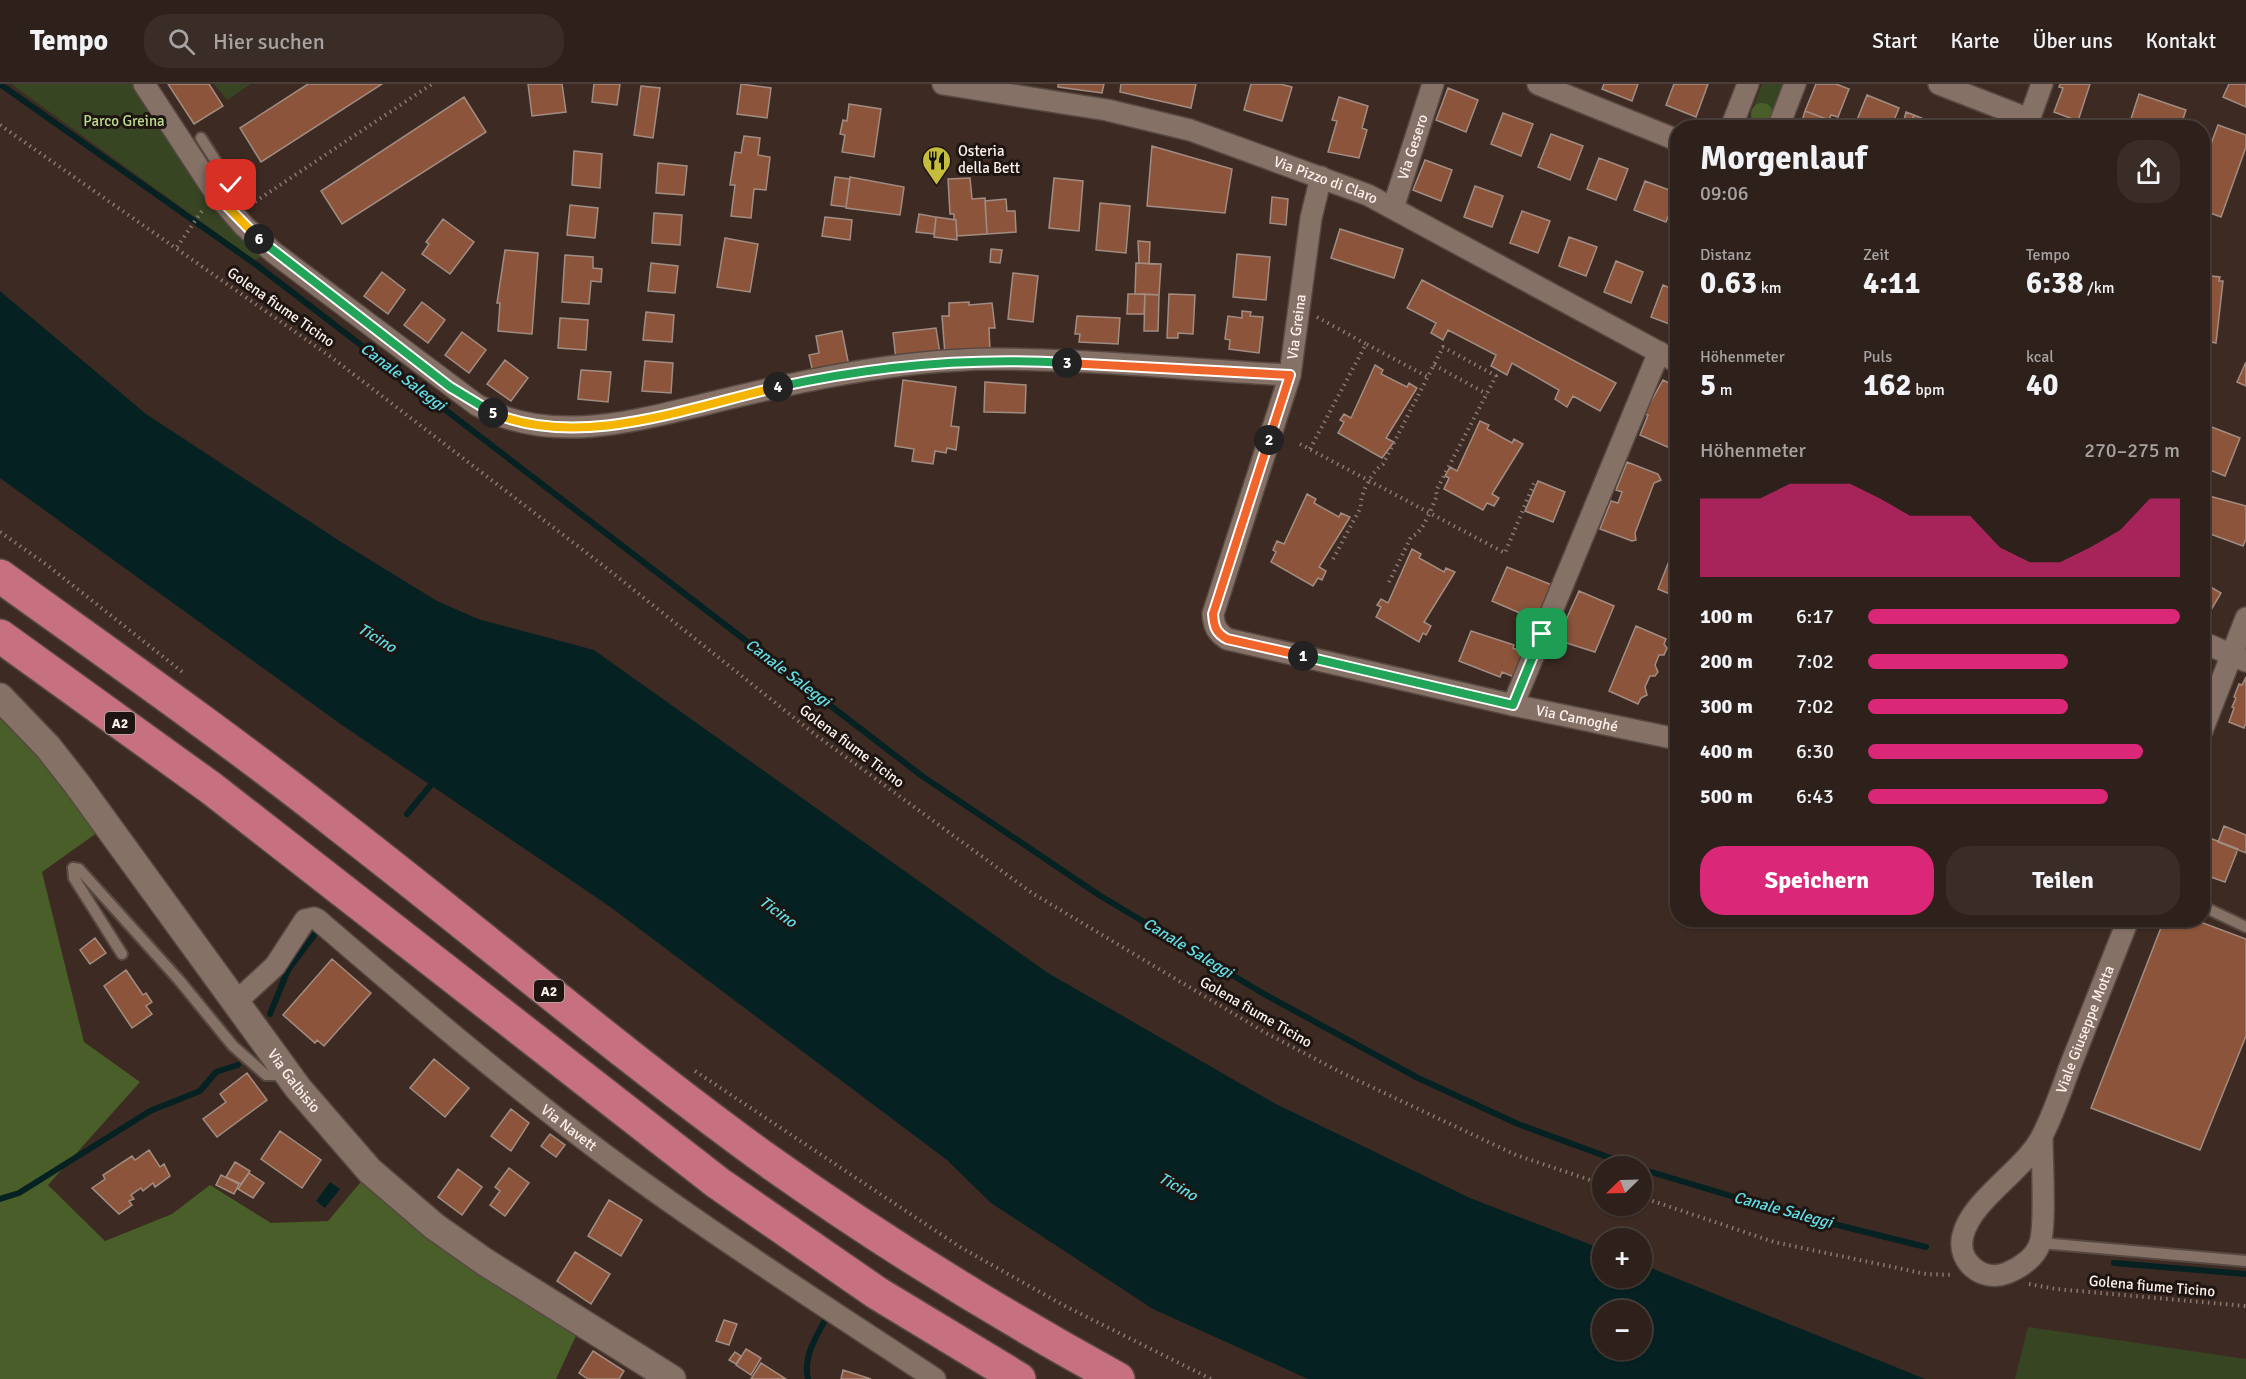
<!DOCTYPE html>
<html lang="de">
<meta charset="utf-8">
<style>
body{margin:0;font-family:Signika,sans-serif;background:#3a2d27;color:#f1f3f6;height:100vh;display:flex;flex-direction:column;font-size:22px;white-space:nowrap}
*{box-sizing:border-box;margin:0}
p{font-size:20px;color:#a7a3a2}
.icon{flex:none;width:33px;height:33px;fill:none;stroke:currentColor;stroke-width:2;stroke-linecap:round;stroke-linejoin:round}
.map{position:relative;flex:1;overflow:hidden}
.panel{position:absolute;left:1670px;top:36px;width:540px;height:807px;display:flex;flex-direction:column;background:#2e201a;border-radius:24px;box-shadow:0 2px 4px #0004,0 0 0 2px #493e39}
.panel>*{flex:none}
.needle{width:39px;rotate:247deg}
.controls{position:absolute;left:1592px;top:1072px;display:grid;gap:12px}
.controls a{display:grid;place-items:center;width:60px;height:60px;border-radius:50%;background:#2e201a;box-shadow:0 2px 4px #0004,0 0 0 2px #493e39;font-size:30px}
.pin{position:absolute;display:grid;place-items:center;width:51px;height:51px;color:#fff;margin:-26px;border-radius:12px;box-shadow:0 3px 9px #0006}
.km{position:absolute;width:30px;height:30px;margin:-15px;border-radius:50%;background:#222;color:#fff;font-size:16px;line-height:30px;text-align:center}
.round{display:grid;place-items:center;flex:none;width:63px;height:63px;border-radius:24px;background:#3a2d27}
.overview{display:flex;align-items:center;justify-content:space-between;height:102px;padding:0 30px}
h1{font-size:33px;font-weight:700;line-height:45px}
.stats{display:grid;grid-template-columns:repeat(3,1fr);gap:9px;height:102px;padding:6px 30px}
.stats div{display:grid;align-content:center}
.stats b{font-size:30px;font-weight:700}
.stats small{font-size:16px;font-weight:400}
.stats p{font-size:16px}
.chart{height:168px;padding:12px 30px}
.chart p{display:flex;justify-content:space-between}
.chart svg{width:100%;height:108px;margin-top:6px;fill:#db2777;opacity:.7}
.primary-button{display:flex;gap:12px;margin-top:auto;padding:12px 30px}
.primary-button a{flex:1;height:69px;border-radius:24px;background:#db2777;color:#fff;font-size:24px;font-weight:700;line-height:69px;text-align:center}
.primary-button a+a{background:#3a2d27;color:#f1f3f6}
ul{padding:0 30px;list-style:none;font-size:20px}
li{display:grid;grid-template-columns:96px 72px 1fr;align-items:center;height:45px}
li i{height:15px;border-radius:8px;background:#db2777}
header{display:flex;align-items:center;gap:36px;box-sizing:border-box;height:84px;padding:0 30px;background:#2e201a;border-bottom:2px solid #493e39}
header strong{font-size:28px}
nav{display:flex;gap:33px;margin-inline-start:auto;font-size:21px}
.search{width:420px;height:54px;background:#3a2d27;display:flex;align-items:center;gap:15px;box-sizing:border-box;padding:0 21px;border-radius:24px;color:#a7a3a2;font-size:22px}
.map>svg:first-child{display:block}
.green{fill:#374523}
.forest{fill:#495e28}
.water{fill:#052122;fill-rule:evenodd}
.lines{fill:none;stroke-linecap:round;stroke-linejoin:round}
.stream{stroke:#052122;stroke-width:6}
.building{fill:#8c553b;stroke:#a28c82;stroke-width:1.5}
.service-casing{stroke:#574841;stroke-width:14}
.minor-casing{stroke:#574841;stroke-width:24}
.tertiary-casing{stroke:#574841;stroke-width:30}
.motorway-casing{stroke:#574841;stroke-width:36}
.path{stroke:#897972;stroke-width:4;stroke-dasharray:1.5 4.5;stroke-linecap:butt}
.service{stroke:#867167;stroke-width:10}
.minor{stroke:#867167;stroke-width:21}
.tertiary{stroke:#867167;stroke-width:27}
.motorway{stroke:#c77180;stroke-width:33}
.split-1-casing{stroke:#fff;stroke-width:12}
.split-2-casing{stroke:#fff;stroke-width:12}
.split-3-casing{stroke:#fff;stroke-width:12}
.split-4-casing{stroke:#fff;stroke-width:12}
.split-5-casing{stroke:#fff;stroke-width:12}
.split-6-casing{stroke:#fff;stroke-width:12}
.split-7-casing{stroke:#fff;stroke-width:12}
.split-1{stroke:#22a559;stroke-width:8}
.split-2{stroke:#f0652b;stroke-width:8}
.split-3{stroke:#f0652b;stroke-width:8}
.split-4{stroke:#22a559;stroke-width:8}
.split-5{stroke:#f5b400;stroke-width:8}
.split-6{stroke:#22a559;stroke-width:8}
.split-7{stroke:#f5b400;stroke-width:8}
.labels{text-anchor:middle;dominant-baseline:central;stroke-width:6;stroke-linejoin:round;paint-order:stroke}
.shield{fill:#1e1512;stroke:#baafaa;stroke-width:1.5}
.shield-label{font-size:14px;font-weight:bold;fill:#fdf1eb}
.park-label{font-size:15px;fill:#bcdd8c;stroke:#1e1512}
.street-label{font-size:15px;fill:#fdf1eb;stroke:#1e1512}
.poi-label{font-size:15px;fill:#fdf1eb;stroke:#1e1512;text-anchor:start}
.water-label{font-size:16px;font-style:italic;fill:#5fdfe7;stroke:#1e1512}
</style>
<header>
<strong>Tempo</strong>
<div class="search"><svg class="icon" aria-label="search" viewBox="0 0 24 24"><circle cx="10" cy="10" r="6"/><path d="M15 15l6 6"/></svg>Hier suchen</div>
<nav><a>Start</a><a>Karte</a><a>Über uns</a><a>Kontakt</a></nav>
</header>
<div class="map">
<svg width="2246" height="1295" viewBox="0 0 2246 1295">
<rect width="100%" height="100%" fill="#3d2b23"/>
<path class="green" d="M11 0H144L273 168 254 176Z
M214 0H251L227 16Z
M1762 0H1785L1769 43 1746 44Z
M2028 1243 2246 1275V1295H2015Z"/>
<path class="forest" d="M1751 30a11 11 0 1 1 22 0a11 11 0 1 1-22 0Z
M0 613 108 741 42 788 84 958 140 998 48 1101 105 1157 172 1130 210 1101 271 1139 328 1137 370 1087 582 1239 556 1295H0Z"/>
<path class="water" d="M0 207 146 330 341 458 437 517 478 535 594 566 1048 889 1276 1020 1470 1114 1602 1165V1194H1641V1180L1925 1295H1308L1153 1225 991 1119 947 1076 609 822 339 639 0 394ZM1602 1227H1641V1266H1602Z
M330 1098 340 1105 325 1124 316 1117Z"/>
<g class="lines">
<path class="stream" d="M0 0 258 182 922 692 1099 811 1264 910 1418 994 1518 1040 1635 1083
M407 730 435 696
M270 930 288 886 318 846
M1641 1085 1781 1127 1926 1163
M0 1115 19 1109 150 1027 200 1007 216 988 238 981
M2114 1179 2246 1190
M808 1295C803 1273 815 1255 825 1236"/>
</g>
<path class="building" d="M168 0H209L223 22 194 40Z
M308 0H382L261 78 240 44Z
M528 0H562L566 28 532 32Z
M594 0H620L617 21 592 18Z
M741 0 771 4 767 34 737 30Z
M1058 0H1104L1102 9 1058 3Z
M1121 0H1196L1191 24 1120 8Z
M1251 0H1280L1292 3 1282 37 1244 26Z
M1604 0H1638L1632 17 1602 5Z
M1674 0H1708L1696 33 1666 21Z
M1816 0H1836L1849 5 1838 33 1831 31 1829 36 1805 27Z
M2060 0H2090L2078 37 2054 28 2063 4 2059 3Z
M2229 0H2246V23L2223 13Z
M641 2 660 4 653 54 634 51Z
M1448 4 1478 16 1466 48 1436 36Z
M2139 10 2186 26 2180 44H2148L2130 38Z
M1867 11 1899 24 1891 44H1861L1855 41Z
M464 13 486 48 342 140 321 107Z
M1339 13 1368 22 1362 44 1367 46 1359 74 1328 68 1337 37 1332 36Z
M849 20 881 25 874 73 842 68 845 51 840 50 843 36 847 37Z
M1805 27 1829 36 1826 44 1802 37Z
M1906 28 1914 31 1909 44H1902Z
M1503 29 1533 40 1521 72 1491 60Z
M1914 31 1943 43 1942 44H1909Z
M2218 41 2246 51V63L2221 133 2202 126V84Z
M1551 50 1583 62 1570 96 1538 83Z
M744 52 760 54 758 71 770 73 766 106 754 105 751 134 731 132 735 101H730L735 68 741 69Z
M1152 62 1232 85 1225 129 1147 122Z
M574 67 602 70 600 104 572 101Z
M1599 74 1628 85 1616 116 1587 105Z
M1425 76 1452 86 1441 117 1413 106Z
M658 79 687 82 684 111 656 109Z
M835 93 850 95 846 123 831 121Z
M850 93 904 103 900 131 846 124Z
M970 94 972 115 985 114 987 150 957 152 956 136H954V130H950L948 95Z
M1054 94 1083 97 1079 147 1049 144Z
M1645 97 1677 109 1666 138 1634 126Z
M1475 102 1503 112 1492 143 1464 133Z
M1272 113 1288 115 1286 141 1270 139Z
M1006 115 1007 127H1015L1016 148 987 150 985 117Z
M1100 119 1130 122 1126 169 1096 166Z
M570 121 598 124 595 154 567 151Z
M1522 127 1550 137 1538 169 1510 159Z
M654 129 682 131 680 161 652 159Z
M919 130 936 133 934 150 916 148Z
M825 133 852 136 850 156 822 152Z
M936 133 956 136 957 156 934 153Z
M443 135 474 158 450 190 422 170 429 160 426 158Z
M1340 145 1403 165 1394 194 1331 174Z
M1569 153 1597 163 1586 192 1559 182Z
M725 154 758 160 750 208 717 203Z
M1138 157 1150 158 1149 180 1139 179Z
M991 165 1002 166 1000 179 990 178Z
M505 166 538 169 532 250 498 247 500 219H497Z
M1237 170 1270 173 1266 216 1233 213Z
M565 171 593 173V184L602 185 601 198 591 197 589 220 562 218Z
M1616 177 1643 188 1631 219 1604 208Z
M651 179 678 182 675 209 648 207Z
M1136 179 1161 180 1159 211 1135 210Z
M382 188 405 206 388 230 364 212Z
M1013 189 1038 192 1033 238 1008 235Z
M2202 191 2220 193 2219 197H2223L2216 259 2211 258 2210 263 2202 262Z
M1422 196 1616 299 1600 327 1573 312 1567 323 1555 315 1559 306 1512 279 1507 291 1491 282 1496 271 1448 246 1443 256 1431 249 1436 239 1407 224Z
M1663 201 1677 207V243L1651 233Z
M1128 210H1145L1144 230H1127Z
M1145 210 1159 211 1158 247H1144Z
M1169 210 1195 211 1193 250 1178 249V254H1167Z
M422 218 445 236 428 259 404 241Z
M969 218V221L992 219 995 244H989L990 267 945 271 942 232H949V219Z
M1242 227 1251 228 1250 232 1263 233 1259 269 1229 265 1230 256 1225 255 1228 232 1242 234Z
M646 228 674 231 672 258 643 256Z
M1077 232 1120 234 1118 260 1079 258 1080 250H1075Z
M560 234 588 236 586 266 558 264Z
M936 244 940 270 896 276 893 249Z
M842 247 849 282 813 289 809 271 819 269 816 252Z
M462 248 486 266 469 289 445 271Z
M505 276 528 294 511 317 487 300Z
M645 277 673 279 671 309 642 307Z
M2246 278V302L2237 298Z
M1375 281 1383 286 1381 290 1407 303 1409 299 1417 304 1386 354 1394 358 1382 374 1338 349 1344 338 1340 336 1344 330 1351 334Z
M581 286 611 288 608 318 578 315Z
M903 296 956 303 951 342 959 343 956 366 947 364 946 369 935 367 933 380 912 377 914 365 895 362Z
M1663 296 1677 303V352L1670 364 1640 351 1648 331 1644 330Z
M985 298 1026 301 1025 329 984 328Z
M1480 337 1489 341 1487 345 1512 359 1514 355 1523 360 1492 410 1499 414 1494 422 1487 419 1483 426 1444 405 1449 394 1445 392 1450 383 1457 387Z
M2204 340 2240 354 2225 392 2202 383Z
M1627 378 1658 390 1661 396 1654 399 1635 449 1636 456 1632 457 1600 445 1611 417 1618 419 1622 408 1616 406Z
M1538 397 1565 408 1553 438 1525 427Z
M1307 410 1316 415 1314 419 1339 433 1341 429 1350 433 1319 483 1326 487 1322 496 1318 494 1313 502 1271 478 1276 468 1273 466 1277 457 1284 460Z
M2202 410 2246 422V455L2243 462 2202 447Z
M1412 465 1421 470 1419 474 1444 488 1446 484 1455 488 1424 538 1431 542 1426 551 1423 549 1419 558 1376 533 1381 523 1377 521 1381 515 1388 519Z
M1673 467 1677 469V513L1658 505Z
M1507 483 1552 501 1541 538 1492 517Z
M2202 498 2221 509 2211 526 2202 521Z
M1579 507 1614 522 1595 568 1557 556Z
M1636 542 1666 555 1664 560 1667 564 1664 571H1659L1655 581 1658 588 1655 592H1650L1645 603 1647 611 1641 614 1638 620 1609 607Z
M1471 547 1514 561 1513 564 1524 569 1514 593 1502 588 1500 593 1459 577Z
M2246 593V639L2244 644 2229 638 2234 624 2232 623 2236 614 2234 613 2239 600 2242 601Z
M2224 742 2246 751V769L2218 758Z
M2202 751 2238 765 2225 798 2202 790Z
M2164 836H2195L2246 855V952L2200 1066 2091 1024Z
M95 854 106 869 90 880 80 866Z
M332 875 371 909 324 962 317 956 315 959 283 931Z
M126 886 143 911 146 909 152 918 146 922 152 930 132 944 104 902Z
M434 975 469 1004 445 1033 410 1004Z
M247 989 267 1016 217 1053 203 1035 226 1018 220 1010Z
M511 1025 529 1039 511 1067 491 1052Z
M280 1047 321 1076 302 1104 261 1075Z
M550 1050 565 1061 556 1073 541 1062Z
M149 1066 160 1083 164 1080 170 1092 155 1103 153 1099 143 1107 141 1104 131 1111 134 1115 129 1117 132 1121 119 1130 92 1104 105 1095 103 1091 132 1072 135 1076Z
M235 1078 250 1087 241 1100 226 1093Z
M509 1084 529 1099 505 1132 490 1121 500 1107 495 1103Z
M458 1085 482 1103 462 1131 438 1113Z
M249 1089 264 1099 253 1114 238 1105Z
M221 1091 239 1100 234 1110 216 1101Z
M609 1116 642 1136 621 1172 588 1152Z
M575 1168 610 1190 591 1220 557 1197Z
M724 1236 737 1240 729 1261 716 1257Z
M746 1265 761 1274 751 1291 736 1281Z
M593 1267 624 1287 619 1295H588L579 1289Z
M735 1268 741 1272 736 1280 729 1276Z
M761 1279 786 1295H751Z
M843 1286 871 1295H841Z"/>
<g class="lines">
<defs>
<path id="service" d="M201 54 231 101V110L223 118
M2202 822 2246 843
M122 870 74 794 73 784 79 785 179 896 233 962 266 991H285
M2041 1159 2246 1177"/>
<g id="minor">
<path id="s1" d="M144 0 216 110 244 142 273 168 477 321C549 361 631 338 706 320 800 297 895 276 992 275 1091 275 1191 286 1290 291L1311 134 1321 93"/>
<path id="s2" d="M943 0 1107 26 1190 46 1368 111 1677 278"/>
<path d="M1538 0 1677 56"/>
<path d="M1939 0 2029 35"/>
<path d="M1731 44 1748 0"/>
<path d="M1778 44 1795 0"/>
<path d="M2026 44 2042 0"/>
<path id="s3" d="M1393 124 1433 0"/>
<path id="s4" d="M1290 291 1213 530C1214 543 1217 548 1227 555L1513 621 1677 655"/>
<path d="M2202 558 2246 577"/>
<path d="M1513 621 1659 268"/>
<path d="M2202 647 2246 534"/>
<path id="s5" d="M237 917 275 882 305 836 314 834 318 836C413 918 508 999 609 1074 715 1152 826 1223 935 1295"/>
<path id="s6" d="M2042 1054C2042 1077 2046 1141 2040 1159 2036 1173 2020 1184 2007 1189 1982 1199 1956 1177 1963 1151 1972 1115 2026 1085 2042 1052 2054 1029 2062 1004 2071 980 2090 932 2109 884 2128 836"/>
</g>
<g id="tertiary">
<path id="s7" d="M0 613 48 663 77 700 298 1004 370 1087 434 1142 485 1178 672 1295"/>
</g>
<path id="motorway" d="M0 492C114 574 230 655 340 742 481 851 616 966 760 1071 875 1153 994 1227 1118 1295
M0 552 211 704 718 1099 877 1209 1019 1295"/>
</defs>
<use href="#service" class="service-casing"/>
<use href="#minor" class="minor-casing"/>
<use href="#tertiary" class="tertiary-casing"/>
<use href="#motorway" class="motorway-casing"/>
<path class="path" d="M0 41 331 273 605 483 817 652 1032 809 1266 949 1344 990 1516 1071 1602 1100
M250 121 432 0
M177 163 204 124
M1317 233 1366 260
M1434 281 1487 310
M1300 360 1505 469 1535 397
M1310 365 1366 260 1428 293
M0 448 47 481 185 590
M1333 475 1361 423C1359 411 1373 386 1383 380L1443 263 1496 292 1436 407 1437 412C1431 424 1424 448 1411 453L1388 500
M695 987 960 1163 1063 1221 1211 1295
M1641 1113 1774 1158 1926 1190 1954 1191
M2029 1200 2056 1205 2246 1222"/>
<use href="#service" class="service"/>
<use href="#minor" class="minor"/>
<use href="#tertiary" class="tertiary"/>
<use href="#motorway" class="motorway"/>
</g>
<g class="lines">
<defs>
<path id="split-1" d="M1303 572 1513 621 1542 550"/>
<path id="split-2" d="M1269 356 1213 530C1214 543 1216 549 1227 555L1303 572"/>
<path id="split-3" d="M1067 279 1290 291 1269 356"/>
<path id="split-4" d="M778 303C874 282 969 273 1067 279"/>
<path id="split-5" d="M493 329C581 366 690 323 778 303"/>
<path id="split-6" d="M259 155 450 303 493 329"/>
<path id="split-7" d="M231 101V110L223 118 259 155"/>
</defs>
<use href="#split-1" class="split-1-casing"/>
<use href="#split-2" class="split-2-casing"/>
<use href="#split-3" class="split-3-casing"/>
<use href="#split-4" class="split-4-casing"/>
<use href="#split-5" class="split-5-casing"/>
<use href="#split-6" class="split-6-casing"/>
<use href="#split-7" class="split-7-casing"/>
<use href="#split-1" class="split-1"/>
<use href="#split-2" class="split-2"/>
<use href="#split-3" class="split-3"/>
<use href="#split-4" class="split-4"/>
<use href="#split-5" class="split-5"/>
<use href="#split-6" class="split-6"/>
<use href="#split-7" class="split-7"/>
</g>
<defs>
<symbol id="restaurant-pin" viewBox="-11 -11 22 30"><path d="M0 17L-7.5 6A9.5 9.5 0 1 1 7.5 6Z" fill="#c5bc3d" stroke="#1e1512"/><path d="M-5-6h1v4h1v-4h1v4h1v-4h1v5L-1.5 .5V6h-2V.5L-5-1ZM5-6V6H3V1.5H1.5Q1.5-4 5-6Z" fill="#111"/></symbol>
</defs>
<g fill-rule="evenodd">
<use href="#restaurant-pin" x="920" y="60" width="33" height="45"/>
</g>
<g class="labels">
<g class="shield">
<rect x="105" y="628" width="30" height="22" rx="4.5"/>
<rect x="534" y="896" width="30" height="22" rx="4.5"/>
</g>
<g class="shield-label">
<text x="120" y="639">A2</text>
<text x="549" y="907">A2</text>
</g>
<g class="park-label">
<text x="124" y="37">Parco Greina</text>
</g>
<g class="street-label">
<text stroke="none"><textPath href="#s3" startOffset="64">Via Gesero</textPath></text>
<text stroke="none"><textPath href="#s2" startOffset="396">Via Pizzo di Claro</textPath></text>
<text transform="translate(281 223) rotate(35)">Golena fiume Ticino</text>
<text stroke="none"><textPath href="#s1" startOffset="1340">Via Greina</textPath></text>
<text stroke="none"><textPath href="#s4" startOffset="640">Via Camoghé</textPath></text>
<text transform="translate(852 662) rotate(37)">Golena fiume Ticino</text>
<text transform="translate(1256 928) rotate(30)">Golena fiume Ticino</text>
<text stroke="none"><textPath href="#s6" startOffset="466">Viale Giuseppe Motta</textPath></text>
<text stroke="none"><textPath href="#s7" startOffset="484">Via Galbisio</textPath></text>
<text stroke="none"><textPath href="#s5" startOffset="446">Via Navett</textPath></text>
<text transform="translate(2152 1202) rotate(5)">Golena fiume Ticino</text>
</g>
<g class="poi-label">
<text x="958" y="67">Osteria<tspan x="958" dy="17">della Bett</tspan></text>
</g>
<g class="water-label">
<text transform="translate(403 293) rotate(37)">Canale Saleggi</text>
<text transform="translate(377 554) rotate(31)">Ticino</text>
<text transform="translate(788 589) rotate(37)">Canale Saleggi</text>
<text transform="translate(778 828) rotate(36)">Ticino</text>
<text transform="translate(1188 864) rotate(31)">Canale Saleggi</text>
<text transform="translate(1178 1103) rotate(29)">Ticino</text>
<text transform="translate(1783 1126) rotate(15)">Canale Saleggi</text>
</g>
</g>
</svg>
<div class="controls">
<a><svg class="needle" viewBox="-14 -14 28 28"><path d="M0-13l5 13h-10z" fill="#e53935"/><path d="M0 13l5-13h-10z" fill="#a7a3a2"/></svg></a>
<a>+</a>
<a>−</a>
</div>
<div class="pin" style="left:1542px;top:550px;background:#1e9e55"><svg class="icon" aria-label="arrive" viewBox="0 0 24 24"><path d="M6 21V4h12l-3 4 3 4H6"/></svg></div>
<div class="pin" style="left:231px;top:101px;background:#d93025"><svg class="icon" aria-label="check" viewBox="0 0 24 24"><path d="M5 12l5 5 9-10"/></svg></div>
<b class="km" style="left:1303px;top:572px">1</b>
<b class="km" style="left:1269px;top:356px">2</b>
<b class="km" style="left:1067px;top:279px">3</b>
<b class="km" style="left:778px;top:303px">4</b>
<b class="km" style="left:493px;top:329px">5</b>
<b class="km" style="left:259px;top:155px">6</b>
<section class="panel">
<div class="overview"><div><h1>Morgenlauf</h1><p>09:06</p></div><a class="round"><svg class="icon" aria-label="share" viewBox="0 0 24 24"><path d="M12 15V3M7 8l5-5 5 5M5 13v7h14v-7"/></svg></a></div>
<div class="stats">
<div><p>Distanz</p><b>0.63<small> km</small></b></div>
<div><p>Zeit</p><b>4:11</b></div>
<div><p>Tempo</p><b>6:38<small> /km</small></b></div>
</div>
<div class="stats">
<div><p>Höhenmeter</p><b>5<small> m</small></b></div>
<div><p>Puls</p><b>162<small> bpm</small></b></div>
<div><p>kcal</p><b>40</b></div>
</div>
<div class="chart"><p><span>Höhenmeter</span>270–275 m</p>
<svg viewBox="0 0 160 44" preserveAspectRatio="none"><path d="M0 44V12L10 12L20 12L30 6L40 6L50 6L60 12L70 19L80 19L90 19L100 32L110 38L120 38L130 32L140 25L150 12L160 12V44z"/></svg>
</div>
<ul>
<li><b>100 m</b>6:17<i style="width:100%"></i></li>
<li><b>200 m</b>7:02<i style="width:64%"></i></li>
<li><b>300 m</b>7:02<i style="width:64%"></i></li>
<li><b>400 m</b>6:30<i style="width:88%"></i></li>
<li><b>500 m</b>6:43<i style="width:77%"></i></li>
</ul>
<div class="primary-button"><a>Speichern</a><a>Teilen</a></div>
</section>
</div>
